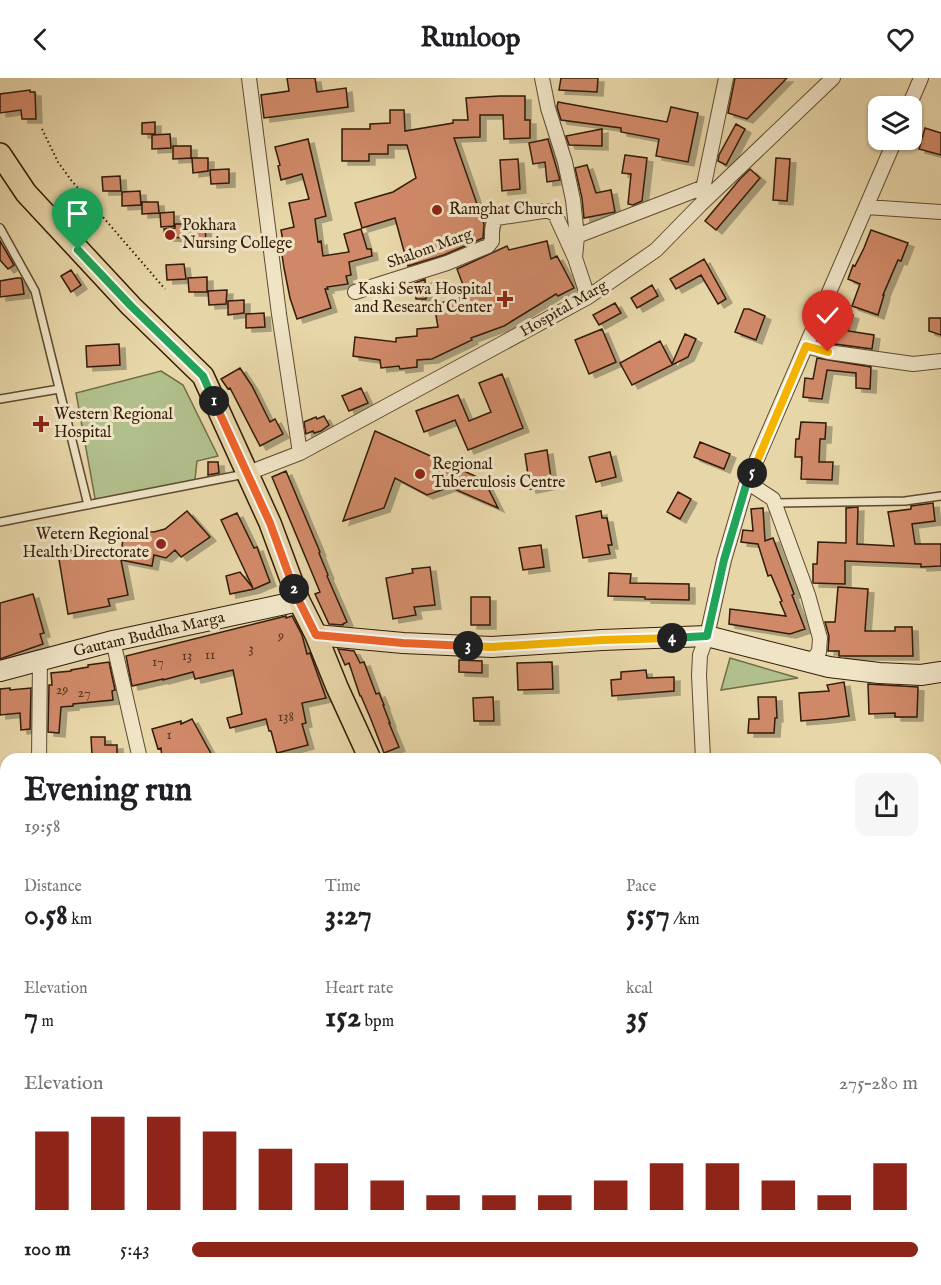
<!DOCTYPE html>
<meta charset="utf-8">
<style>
body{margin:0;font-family:"IM FELL English",serif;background:#f6f6f6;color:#202124;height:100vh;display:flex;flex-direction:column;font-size:22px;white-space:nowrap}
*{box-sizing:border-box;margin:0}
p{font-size:20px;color:#757577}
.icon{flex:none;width:33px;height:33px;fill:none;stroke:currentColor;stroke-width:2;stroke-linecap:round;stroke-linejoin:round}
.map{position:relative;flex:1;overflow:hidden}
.details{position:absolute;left:0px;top:675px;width:942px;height:532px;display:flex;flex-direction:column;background:#fff;border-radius:18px 18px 0 0;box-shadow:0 2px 4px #0004}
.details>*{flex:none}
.controls{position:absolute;left:868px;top:18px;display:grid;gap:12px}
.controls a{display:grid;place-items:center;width:54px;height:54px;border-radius:12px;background:#fff;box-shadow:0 2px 4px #0004;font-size:30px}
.pin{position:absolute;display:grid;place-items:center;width:51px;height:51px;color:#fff;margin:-62px -26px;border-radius:50% 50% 50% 0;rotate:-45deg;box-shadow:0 0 6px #0007}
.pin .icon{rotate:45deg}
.km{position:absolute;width:30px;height:30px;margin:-15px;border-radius:50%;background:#222;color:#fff;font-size:16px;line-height:30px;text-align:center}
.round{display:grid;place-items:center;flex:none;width:63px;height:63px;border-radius:12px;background:#f6f6f6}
.overview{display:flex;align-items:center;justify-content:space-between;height:102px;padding:0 24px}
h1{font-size:33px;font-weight:800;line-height:45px}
.figures{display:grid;grid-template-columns:repeat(3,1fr);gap:9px;height:102px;padding:6px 24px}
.figures div{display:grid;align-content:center}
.figures b{font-size:30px;font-weight:800}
.figures small{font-size:16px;font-weight:400}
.figures p{font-size:16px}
.chart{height:168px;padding:12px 24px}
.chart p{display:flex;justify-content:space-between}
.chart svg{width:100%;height:108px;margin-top:6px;stroke:#8f2418;stroke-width:6}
ul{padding:0 24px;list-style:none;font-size:20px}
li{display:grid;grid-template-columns:96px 72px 1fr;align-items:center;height:45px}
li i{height:15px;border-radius:8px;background:#8f2418}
header{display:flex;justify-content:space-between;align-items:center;height:78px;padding:0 24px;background:#fff;font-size:27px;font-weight:800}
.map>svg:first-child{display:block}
.green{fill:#b1bf8b;stroke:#726d49;stroke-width:1.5}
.building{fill:#d08968;stroke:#331b07;stroke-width:1.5;filter:url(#shadow)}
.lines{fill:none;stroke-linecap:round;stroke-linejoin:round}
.lane-casing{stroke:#604a2f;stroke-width:10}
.street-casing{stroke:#604a2f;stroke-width:16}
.secondary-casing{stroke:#331b07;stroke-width:22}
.primary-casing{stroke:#331b07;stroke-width:24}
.path{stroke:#331b07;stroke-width:2;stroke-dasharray:1.5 3;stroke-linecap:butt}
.lane{stroke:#efe4c6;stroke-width:7}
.street{stroke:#efe4c6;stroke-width:14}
.secondary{stroke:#efe4c6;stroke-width:20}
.primary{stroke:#e7d6a8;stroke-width:21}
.split-1-casing{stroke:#fff;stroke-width:12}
.split-2-casing{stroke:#fff;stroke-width:12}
.split-3-casing{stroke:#fff;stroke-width:12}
.split-4-casing{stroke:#fff;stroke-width:12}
.split-5-casing{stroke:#fff;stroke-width:12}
.split-6-casing{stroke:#fff;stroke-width:12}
.split-1{stroke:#22a559;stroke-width:8}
.split-2{stroke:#f0652b;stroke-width:8}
.split-3{stroke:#f0652b;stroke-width:8}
.split-4{stroke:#f5b400;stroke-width:8}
.split-5{stroke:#22a559;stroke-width:8}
.split-6{stroke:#f5b400;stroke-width:8}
.poi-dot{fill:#8f2418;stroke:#efe4c6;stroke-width:2}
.labels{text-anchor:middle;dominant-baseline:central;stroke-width:6;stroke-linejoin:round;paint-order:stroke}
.number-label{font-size:14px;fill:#5a361f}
.poi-label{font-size:16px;fill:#331b07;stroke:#efe4c6;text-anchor:start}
.street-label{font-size:16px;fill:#331b07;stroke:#efe4c6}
</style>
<header><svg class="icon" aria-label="back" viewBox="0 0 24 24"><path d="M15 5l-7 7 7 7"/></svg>Runloop<svg class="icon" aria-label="heart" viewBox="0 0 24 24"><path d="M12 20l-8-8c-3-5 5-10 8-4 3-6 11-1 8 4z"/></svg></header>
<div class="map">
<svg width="941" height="1207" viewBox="0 0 941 1207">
<defs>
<filter id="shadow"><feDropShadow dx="6" dy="4" stdDeviation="0" flood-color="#0004"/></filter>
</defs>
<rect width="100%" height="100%" fill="#e7d6a8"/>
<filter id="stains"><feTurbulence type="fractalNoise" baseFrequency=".00333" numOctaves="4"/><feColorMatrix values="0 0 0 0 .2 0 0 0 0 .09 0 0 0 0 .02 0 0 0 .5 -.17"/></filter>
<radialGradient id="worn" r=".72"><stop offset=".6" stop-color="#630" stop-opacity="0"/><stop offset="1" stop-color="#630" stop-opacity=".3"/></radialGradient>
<path class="green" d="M161 293 183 307 218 378 197 383 194 410 96 426 76 315Z
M730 580 798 600 721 612Z
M386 1202H446V1207H385Z"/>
<path class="building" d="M287 0H315L317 14 346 10 348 29 264 40 261 17 289 13Z
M561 0H598L597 14 559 12Z
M735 0H787L747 41 728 35Z
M30 12V14H35L36 41H22L21 32 0 35V16Z
M500 18H525V42H530V60L504 61 503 37H480V59L454 60 484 146 483 160 444 177 408 188 395 140 362 150 355 125 393 114 416 100 407 67H388V76H369V83H342V51H370V46L390 45V32H404L405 53 453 45V42H468L466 20Z
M558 24 667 44 671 29 698 35 688 84 656 78 659 61 621 54V50L561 42 557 29Z
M155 44V56H142V45Z
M736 46 745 51 726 87 718 83 719 77Z
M925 50 941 55V77L919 71Z
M602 51V68L569 67 566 58Z
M170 56 171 70 152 71V57Z
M308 61 326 138 315 141 318 164 321 163 323 178 349 174 344 156 361 151 367 171H371L372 178 349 184 351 197 346 198 348 206 327 209 328 211H325L331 230 297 241 290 220 284 190 281 170 284 169 281 152 294 149 289 125 309 121 302 96 281 102 278 88 280 87 275 69Z
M548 61 560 102 547 104 545 84 533 86 529 65Z
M173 68H191V80L173 81Z
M625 77 647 80 642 123 633 127 628 126 631 96 622 95Z
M192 80H208V93L193 95Z
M776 80 790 81 787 123 773 122Z
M518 81 520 111 502 113 500 82Z
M587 87 596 115 611 112 615 134 584 140 582 120 575 90Z
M229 91V105L211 106 210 92Z
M750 91 760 100 716 152 705 143 740 101Z
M120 98 121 113H103L102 99Z
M140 113 141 127 122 128V114Z
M142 124H158L159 135 142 136Z
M174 134V148L161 149 160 135Z
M175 146H186V150L205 149 206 163 187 164V160L165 159 164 151 175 150Z
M871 152 908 165 901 183 898 182 883 217H884L878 237 852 228 860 206 848 201 853 187 855 188 864 170Z
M0 163 14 187 8 191 0 182Z
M547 163 551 181 557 178 574 210 558 218 556 216 504 248 471 260 472 262 432 281 417 282V289L400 291 399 288 381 290 380 282 353 278 355 259 396 264V260L417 258V251L438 249 434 226 460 221 459 217 466 215 457 191 507 168 509 172Z
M704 181 726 221 718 226 701 197 676 211 670 201Z
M184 186 186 201 167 202 166 187Z
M71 192 81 207 71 214 61 198Z
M207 199V214H189L188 200Z
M17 200H21L22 202 24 216 0 219V203Z
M425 201 426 221H416L415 205Z
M652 207 658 218 637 230 631 220Z
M227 212 226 226 209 227 208 213Z
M244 222V235L228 237V223Z
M615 225 621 235 599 247 593 237Z
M744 231H749L765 238 756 262 735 254Z
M834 231 853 237 848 253 874 257 872 271 835 266 838 247 829 244Z
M264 235 265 249 246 250V236Z
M929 240H941V257L929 253Z
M602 251 616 284 589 296 575 262Z
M685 256 696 261 688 279 632 307 620 285 660 263 672 286Z
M119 266 120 287 87 289 86 268Z
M817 280 871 289 870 311 856 310V295L827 292 822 321 803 319 805 300 813 301Z
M240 290 252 308 270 344 275 341 283 356 260 368 230 310 228 311 221 301Z
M502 296 523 350 468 372 455 342 424 354 416 333 458 317 469 343 491 334 479 305Z
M361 310 368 325 349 333 342 318Z
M324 338 329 347 321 353 314 355 313 353 306 356 304 344 316 339 317 341Z
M801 344 826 345 825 361H820L819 384H833L832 402 801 401 802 379H795L796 361H799Z
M375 353 484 402 498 430 450 409 427 417 395 400 384 430 343 443Z
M700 364 730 376 724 391 694 379Z
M547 372 552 407 530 411 525 376Z
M610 374 616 399 596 404 589 379Z
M208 384H218L219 395 208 397Z
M286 393 320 474 319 475 328 497 327 498 347 544 343 546V547L329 546 315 516 320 514 272 399Z
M678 414 691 421 680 441 667 434Z
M933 425 935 443 912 446 915 466H941V488L921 489V486L847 483H845V506L813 505V486H817L818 464 846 465V430L858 429 857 466 894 468 888 434 911 431V428Z
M763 430 765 463 773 460 794 516 792 517 805 551 790 556 729 546 730 531 786 538 780 524 782 523 771 497 768 498 758 466 741 464 743 452 753 453 751 431Z
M187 433 210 459 181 479 175 472 166 480 154 477 152 488 121 482 128 517 108 521 110 528 68 536 58 475 74 472V476L98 471 99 472 122 469 124 452 154 454 165 451Z
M601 433 602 440H607L612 467H608L610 476 583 480 576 438Z
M237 435 254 470 257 469 270 504 254 511 230 516 226 498 240 494 253 510 221 442Z
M541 467 544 489 523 492 519 470Z
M430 489 435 527 414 529 416 537 393 541 386 500 413 495 412 491Z
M609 495 631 496 630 505 689 506V522L645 521V519L608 518Z
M838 509 868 511 865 553H895V549H912L913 578H839V573H828L829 558 825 544H835Z
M33 516 44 555 40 556 43 566 0 581V525Z
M471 519H490V547H471Z
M286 538V540L292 538 302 557 307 576 310 575 326 620 302 625 306 645 302 646 308 667 277 675 271 653H269L266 641 230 650 227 640 242 636 233 592 195 601 193 594 163 602V601L132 608 126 578Z
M338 571 354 573 360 585 364 584 376 616 379 615 384 627H383L390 645H389L399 669 384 675 370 639 361 618H360L349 585 345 587Z
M459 582 482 583V595L459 594Z
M109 584 115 612 112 613 113 622 73 626V628L61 629 59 655 48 654 49 607H52L51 595 71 593V592L88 589V587Z
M552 584 553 611 518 612 517 585Z
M646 592 647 600 674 599V613L612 618 611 602 621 601V594Z
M844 604 849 638 825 641 801 643 799 615 829 613 827 607Z
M868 606 918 609 917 639H895V635L869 636Z
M10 610V612L31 610 30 651 21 652 20 635 0 637V611Z
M493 619 494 643H474L473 620Z
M758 619H776L777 640H775L774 655H748L749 641H759Z
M192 641 214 681H162L161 670 158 671 152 651 181 643V646Z
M91 659H105V667H117V681H94V677H92Z"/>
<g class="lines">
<defs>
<path id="lane" d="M0 150 35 213 88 427
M0 321 59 311
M775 425 905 423 941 418
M0 444 245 396"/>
<path id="street" d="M249 0 279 236 300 375
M542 0 548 30 565 84 573 122 577 158 575 180 588 219
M909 28 921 0
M702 116 726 0
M866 129 941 134
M577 158 704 109
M355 214 447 185 488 168 492 163C492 154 491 146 497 140L543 133H549L555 136 575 180
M806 268 828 274 913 286 941 283
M248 395 300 375 588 219 656 172 700 127 833 0
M747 404 773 421 808 517 820 560 819 574 811 583
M113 563 140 681
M39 681 40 582
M703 681 699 597 700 577 707 558 724 482 747 404 895 62
M0 813 6 808
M936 992 941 994
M0 1171 6 1170
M57 1202 60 1207
M774 1202 775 1207
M379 1207 380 1202"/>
<path id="secondary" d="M316 557 403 565 492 569 602 562 707 558 829 589 879 595 921 597 941 594
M0 593 113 563 299 523"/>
<path id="primary" d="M0 76 26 115 131 228 203 298 270 445 299 523 316 557 337 609 370 681
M456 1202 457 1207"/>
</defs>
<use href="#lane" class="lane-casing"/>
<use href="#street" class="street-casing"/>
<use href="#secondary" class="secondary-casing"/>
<use href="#primary" class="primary-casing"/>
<path class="path" d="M42 51 58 84 71 102 165 211"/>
<use href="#lane" class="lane"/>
<use href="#street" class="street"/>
<use href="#secondary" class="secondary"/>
<use href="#primary" class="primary"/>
</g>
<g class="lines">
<defs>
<path id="split-1" d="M78 172 131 228 203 298 214 323"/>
<path id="split-2" d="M214 323 270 445 294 511"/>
<path id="split-3" d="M294 511 299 523 316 557 403 565 468 568"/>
<path id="split-4" d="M468 568 492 569 602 562 672 560"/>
<path id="split-5" d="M672 560 707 558 724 482 747 404 752 395"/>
<path id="split-6" d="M752 395 806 268 828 274"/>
</defs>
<use href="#split-1" class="split-1-casing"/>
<use href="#split-2" class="split-2-casing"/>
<use href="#split-3" class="split-3-casing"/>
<use href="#split-4" class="split-4-casing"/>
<use href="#split-5" class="split-5-casing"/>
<use href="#split-6" class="split-6-casing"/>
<use href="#split-1" class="split-1"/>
<use href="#split-2" class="split-2"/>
<use href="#split-3" class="split-3"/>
<use href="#split-4" class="split-4"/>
<use href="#split-5" class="split-5"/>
<use href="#split-6" class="split-6"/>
</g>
<g class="poi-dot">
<circle cx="437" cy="132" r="6"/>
<circle cx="170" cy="157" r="6"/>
<path d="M502 212h6v6h6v6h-6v6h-6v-6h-6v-6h6z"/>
<path d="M38 337h6v6h6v6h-6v6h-6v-6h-6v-6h6z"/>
<circle cx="420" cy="396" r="6"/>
<circle cx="161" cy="466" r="6"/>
</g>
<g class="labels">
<g class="number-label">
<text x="281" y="558">9</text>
<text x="251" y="571">3</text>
<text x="210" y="577">11</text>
<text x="187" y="578">13</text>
<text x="158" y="584">17</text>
<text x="62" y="612">29</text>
<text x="84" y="615">27</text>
<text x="286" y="639">138</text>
<text x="169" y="657">1</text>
</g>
<g class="poi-label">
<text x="449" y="132">Ramghat Church</text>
<text x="182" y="148">Pokhara<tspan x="182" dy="18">Nursing College</tspan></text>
<text x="492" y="212" text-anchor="end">Kaski Sewa Hospital<tspan x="492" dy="18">and Research Center</tspan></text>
<text x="54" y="337">Western Regional<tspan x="54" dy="18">Hospital</tspan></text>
<text x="432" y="387">Regional<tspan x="432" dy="18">Tuberculosis Centre</tspan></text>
<text x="149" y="457" text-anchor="end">Wetern Regional<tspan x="149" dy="18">Health Directorate</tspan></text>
</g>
<g class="street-label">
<text transform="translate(430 171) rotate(-20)">Shalom Marg</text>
<text transform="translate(564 231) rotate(-30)">Hospital Marg</text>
<text transform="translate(149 557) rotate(-13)">Gautam Buddha Marga</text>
</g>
</g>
<rect width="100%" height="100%" filter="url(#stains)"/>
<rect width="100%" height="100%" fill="url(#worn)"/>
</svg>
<div class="controls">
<a><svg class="icon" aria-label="layers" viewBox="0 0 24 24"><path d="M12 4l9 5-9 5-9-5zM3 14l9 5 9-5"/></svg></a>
</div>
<div class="pin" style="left:78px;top:172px;background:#1e9e55"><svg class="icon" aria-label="arrive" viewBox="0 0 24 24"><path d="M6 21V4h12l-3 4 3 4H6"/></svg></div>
<div class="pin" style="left:828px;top:274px;background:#d93025"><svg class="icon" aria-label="check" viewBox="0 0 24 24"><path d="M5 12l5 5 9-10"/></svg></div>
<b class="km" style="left:214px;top:323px">1</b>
<b class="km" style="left:294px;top:511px">2</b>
<b class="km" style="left:468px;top:568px">3</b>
<b class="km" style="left:672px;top:560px">4</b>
<b class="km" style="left:752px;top:395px">5</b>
<section class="details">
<div class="overview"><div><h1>Evening run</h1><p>19:58</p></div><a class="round"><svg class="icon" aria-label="share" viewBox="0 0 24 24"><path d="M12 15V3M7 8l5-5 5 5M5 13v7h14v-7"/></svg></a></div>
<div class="figures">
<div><p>Distance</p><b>0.58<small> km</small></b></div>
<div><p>Time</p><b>3:27</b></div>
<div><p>Pace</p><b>5:57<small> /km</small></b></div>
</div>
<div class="figures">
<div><p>Elevation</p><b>7<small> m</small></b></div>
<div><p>Heart rate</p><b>152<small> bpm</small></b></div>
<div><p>kcal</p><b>35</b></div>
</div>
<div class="chart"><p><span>Elevation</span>275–280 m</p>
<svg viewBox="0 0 160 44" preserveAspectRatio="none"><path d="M5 44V12M15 44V6M25 44V6M35 44V12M45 44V19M55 44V25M65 44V32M75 44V38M85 44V38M95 44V38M105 44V32M115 44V25M125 44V25M135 44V32M145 44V38M155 44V25"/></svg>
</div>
<ul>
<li><b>100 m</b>5:43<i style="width:100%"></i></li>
</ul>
</section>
</div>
